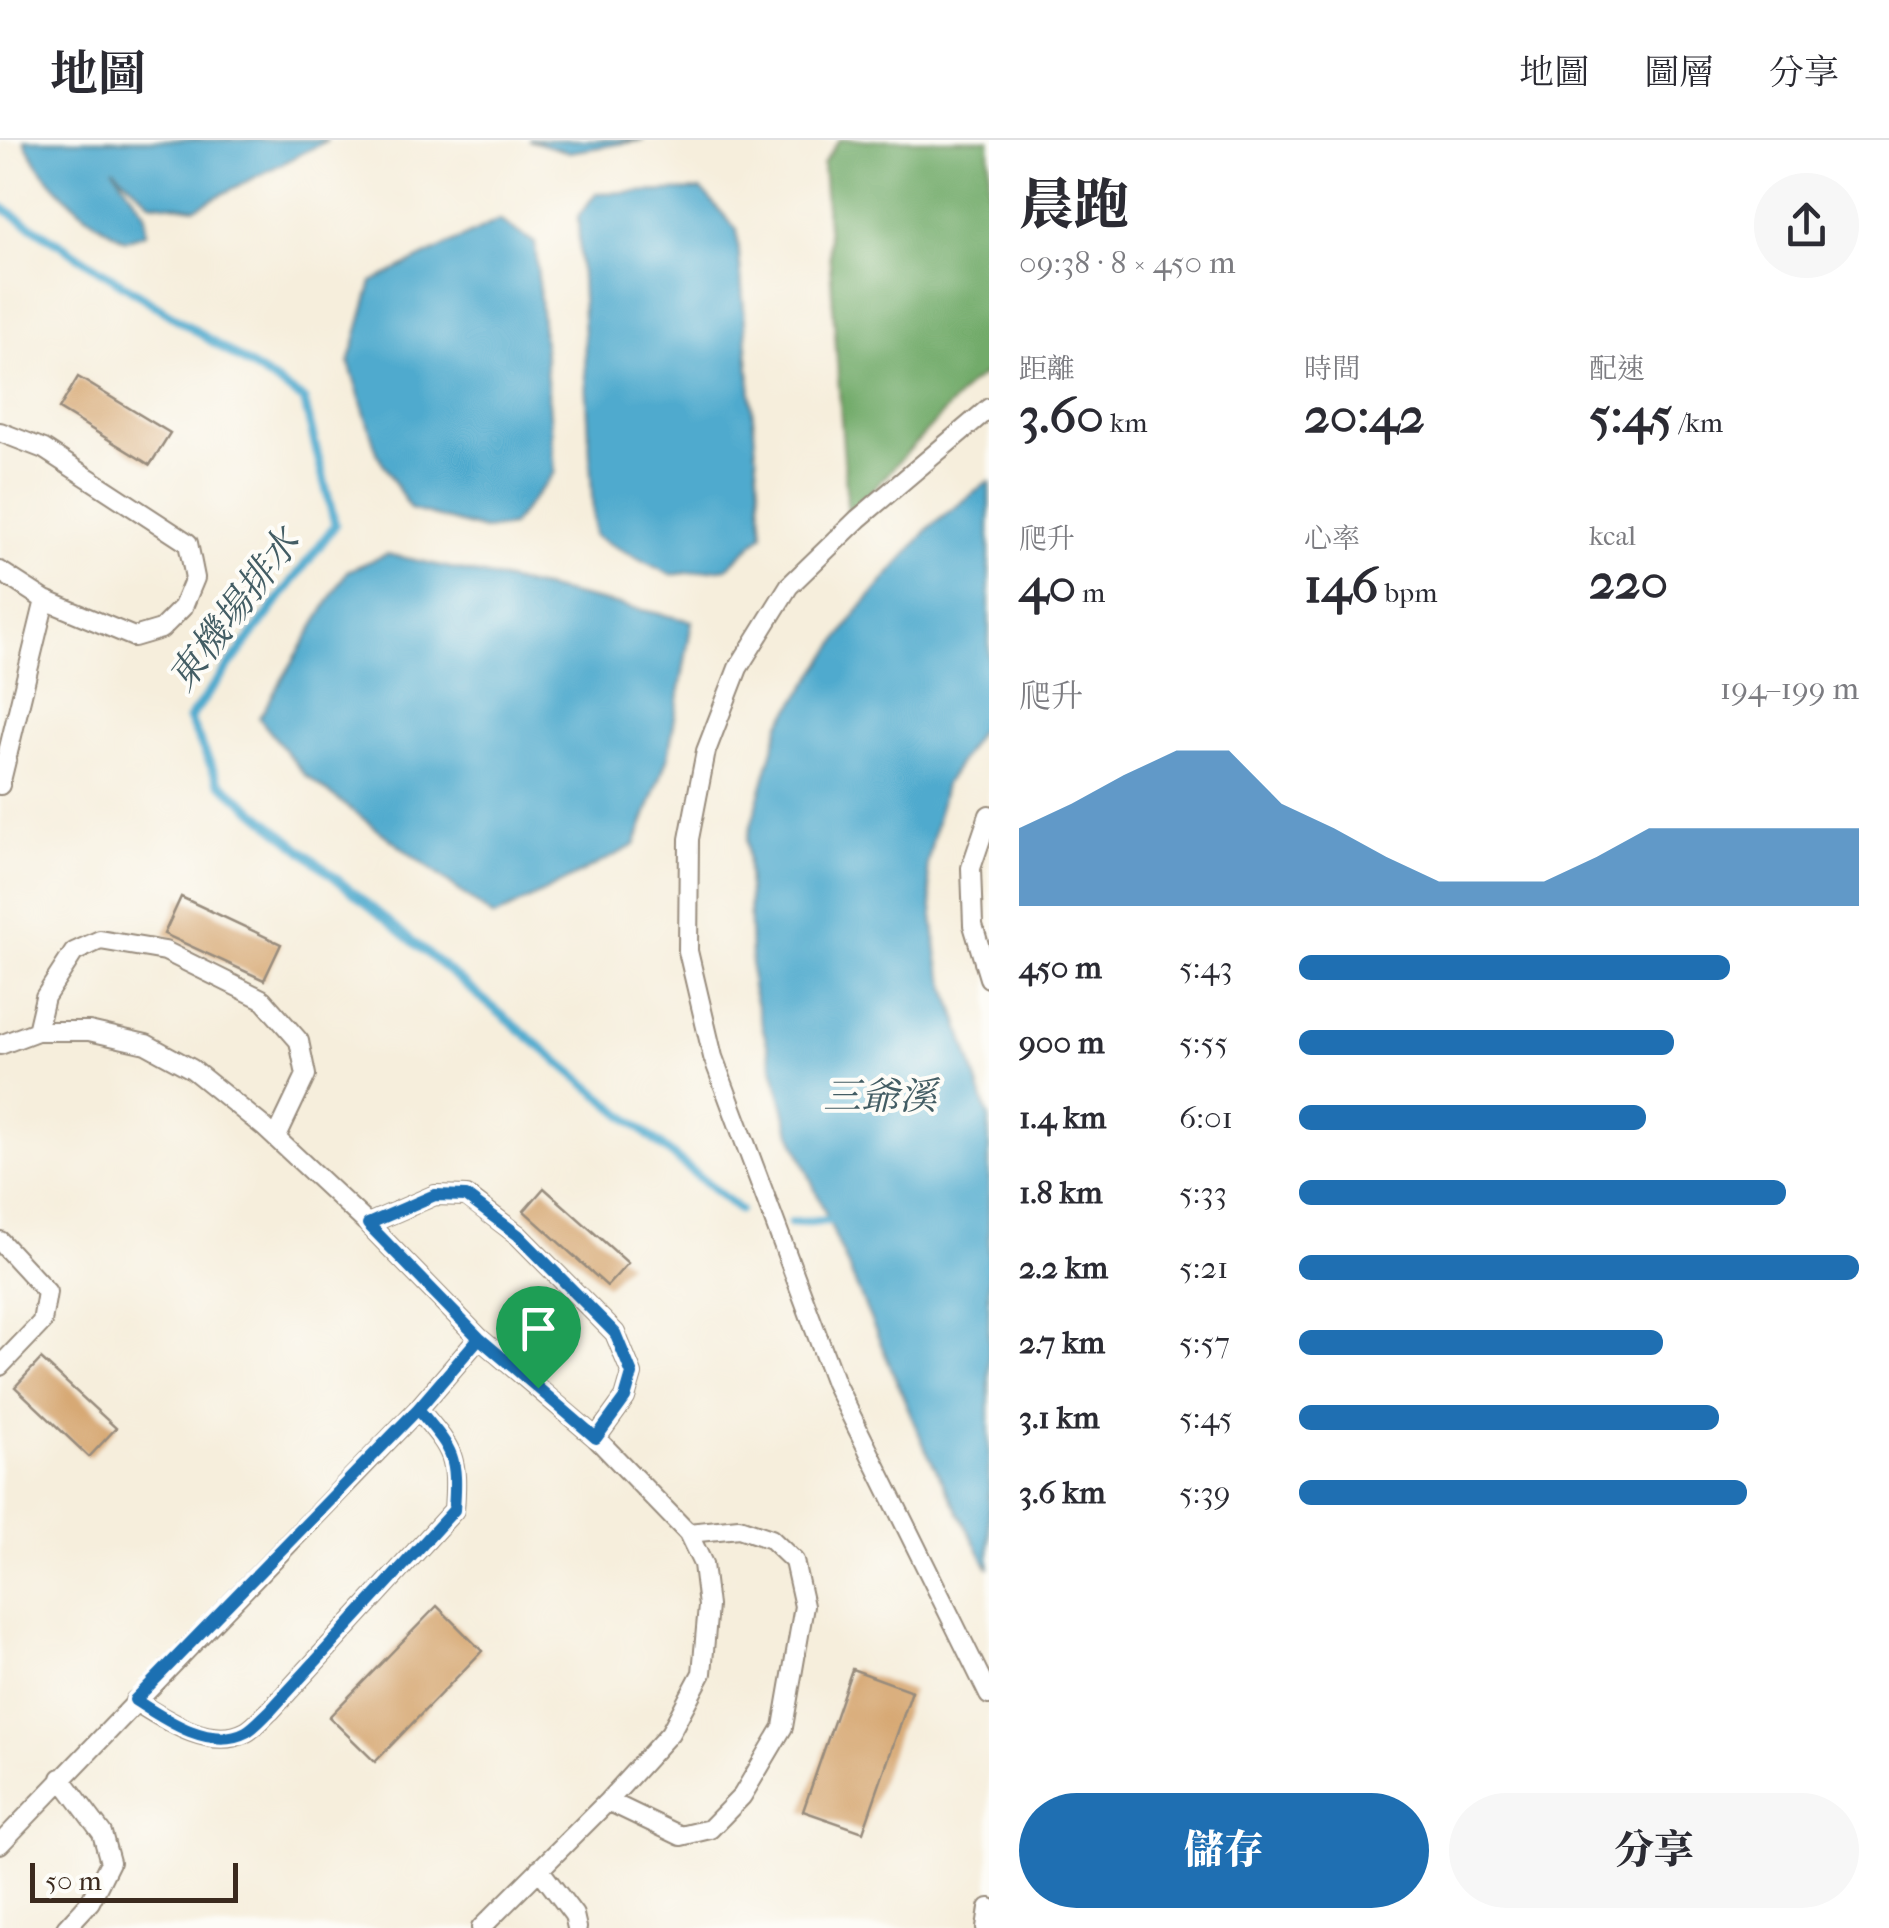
<!DOCTYPE html>
<html lang="zh-TW">
<meta charset="utf-8">
<style>
body{margin:0;font-family:"IM FELL French Canon","Noto Serif TC",serif;background:#f7f7f7;color:#2b2b33;height:100vh;display:flex;flex-direction:column;font-size:38px;white-space:nowrap}
*{box-sizing:border-box;margin:0}
p{font-size:32px;color:#7c7c81}
.icon{flex:none;width:55px;height:55px;fill:none;stroke:currentColor;stroke-width:2;stroke-linecap:round;stroke-linejoin:round}
.map{position:relative;flex:1;overflow:hidden}
.panel{display:flex;flex-direction:column;background:#fff;width:900px}
.panel>*{flex:none}
.scale{position:absolute;left:30px;bottom:25px;width:208px;box-sizing:border-box;padding-left:10px;border:5px solid #3b2a1e;border-top:0;font-size:28px;line-height:35px;white-space:nowrap;color:#3b2a1e;-webkit-text-stroke:8px #fdfcf7;paint-order:stroke}
.pin{position:absolute;display:grid;place-items:center;width:85px;height:85px;color:#fff;margin:-102px -42px;border-radius:50% 50% 50% 0;rotate:-45deg;box-shadow:0 0 10px #0007}
.pin .icon{rotate:45deg}
.round{display:grid;place-items:center;flex:none;width:105px;height:105px;border-radius:52px;background:#f7f7f7}
.summary{display:flex;align-items:center;justify-content:space-between;height:170px;padding:0 30px}
h1{font-size:55px;font-weight:800;line-height:75px}
.metrics{display:grid;grid-template-columns:repeat(3,1fr);gap:15px;height:170px;padding:10px 30px}
.metrics div{display:grid;align-content:center}
.metrics b{font-size:50px;font-weight:800}
.metrics small{font-size:28px;font-weight:400}
.metrics p{font-size:28px}
.chart{height:280px;padding:20px 30px}
.chart p{display:flex;justify-content:space-between}
.chart svg{width:100%;height:180px;margin-top:10px;fill:#1f6fb2;opacity:.7}
.primary-button{display:flex;gap:20px;margin-top:auto;padding:20px 30px}
.primary-button a{flex:1;height:115px;border-radius:60px;background:#1f6fb2;color:#fff;font-size:40px;font-weight:800;line-height:115px;text-align:center}
.primary-button a+a{background:#f7f7f7;color:#2b2b33}
ul{padding:0 30px;list-style:none;font-size:32px}
li{display:grid;grid-template-columns:160px 120px 1fr;align-items:center;height:75px}
li i{height:25px;border-radius:12px;background:#1f6fb2}
header{display:flex;align-items:center;gap:60px;box-sizing:border-box;height:140px;padding:0 50px;background:#fff;border-bottom:2px solid #e1e1e2}
header strong{font-size:48px}
nav{display:flex;gap:55px;margin-inline-start:auto;font-size:35px}
main{display:flex;flex:1;min-height:0}
.map>svg:first-child{display:block}
.forest{fill:#72ab6a;stroke:#566a44;stroke-width:2.5}
.water{fill:#50aace;stroke:#466a76;stroke-width:2.5}
.lines{fill:none;stroke-linecap:round;stroke-linejoin:round}
.stream{stroke:#50aace;stroke-width:9}
.building{fill:#d7a975}
.service-casing{stroke:#988c7d;stroke-width:22}
.service{stroke:#fff;stroke-width:18}
.route-casing{stroke:#fff;stroke-width:20}
.route{stroke:#1f6fb2;stroke-width:12}
.labels{text-anchor:middle;dominant-baseline:central;stroke-width:8;stroke-linejoin:round;paint-order:stroke}
.water-label{font-size:38px;font-style:italic;fill:#435d64;stroke:#fdfcf7}
</style>
<header>
<strong>地圖</strong>
<nav><a>地圖</a><a>圖層</a><a>分享</a></nav>
</header>
<main>
<div class="map">
<svg width="989" height="1788" viewBox="0 0 989 1788">
<rect width="100%" height="100%" fill="#fdfcf7"/>
<filter id="ink" filterUnits="userSpaceOnUse"><feTurbulence type="fractalNoise" baseFrequency=".01" numOctaves="2"/><feDisplacementMap in="SourceGraphic" scale="20" xChannelSelector="R" yChannelSelector="G"/><feConvolveMatrix kernelMatrix="1 2 1 2 8 2 1 2 1" color-interpolation-filters="sRGB"/></filter>
<filter id="wash" filterUnits="userSpaceOnUse"><feTurbulence type="fractalNoise" baseFrequency=".0048" numOctaves="4" result="noise"/><feDisplacementMap in="SourceGraphic" scale="40" xChannelSelector="R" yChannelSelector="G"/><feGaussianBlur stdDeviation="2.25" result="paint"/><feColorMatrix in="noise" values="0 0 0 0 0 0 0 0 0 0 0 0 0 0 0 0 0 1.4 0 .05"/><feComposite in="paint" operator="in"/></filter>
<g filter="url(#wash)">
<rect width="100%" height="100%" fill="#f6eedc"/>
<path class="forest" d="M839 0H989V231L969 245 848 377 823 24Z"/>
<path class="water" d="M24 0H328L195 68 150 62 113 28 145 73 146 93 125 100C85 79 42 41 24 0Z
M528 0H644L569 12Z
M702 50 737 90 763 394 727 428 671 435 594 396 578 77 596 53Z
M499 80 535 103 555 332 511 386 484 390 410 369 377 313 349 223 372 142Z
M989 341V577L945 644 927 725 938 820 989 979V1429L926 1310 789 988 752 847 747 700 780 584 859 470 930 387Z
M387 414 692 481 668 617 635 705 494 777 304 634 259 578 347 431Z"/>
<g class="lines">
<path class="stream" d="M0 66 304 260 335 385 189 579 219 642 739 1070
M791 1083 838 1080"/>
</g>
<g id="blocks">
<path class="building" d="M78 237 170 293 150 325 59 269Z
M181 757 281 804 264 840 164 794Z
M544 1048 628 1123 607 1146 524 1071Z
M41 1219 116 1288 89 1317 15 1247Z
M437 1466 482 1511 375 1622 329 1577Z
M852 1529 912 1551 863 1692 803 1671Z"/>
</g>
</g>
<g filter="url(#ink)">
<use href="#blocks" fill-opacity="0" stroke="#988c7d" stroke-width="2.5"/>
<g class="lines">
<defs>
<path id="service" d="M989 268 858 379 789 446 738 528 706 611 689 699 688 811 713 917 835 1243 989 1555
M0 292 44 309 188 403 195 438 183 467 161 489 134 497 45 460
M0 431 45 460 0 645
M989 675 971 728 973 785 989 838
M37 891 45 857 74 812 100 800 165 811 262 859 299 901 306 935 276 998
M0 905 37 891H89L146 904 192 929 264 987 368 1084 479 1198 596 1298 688 1393 703 1424 708 1466 702 1533 670 1593 608 1661 481 1788
M368 1084 435 1055 467 1056 518 1095 615 1193 632 1234 625 1258 596 1298
M0 1101 47 1152 42 1182 0 1226
M135 1561C164 1579 210 1611 246 1592 255 1587 263 1577 270 1571L454 1370C458 1314 453 1311 418 1269
M61 1638 102 1693 110 1722 90 1762 66 1788
M608 1661 681 1696 710 1689 742 1656 783 1587 804 1466 794 1421 771 1399 739 1388 688 1393
M0 1704 418 1269 479 1198
M539 1729 574 1775 577 1788
M986 1788 989 1768"/>
</defs>
<use href="#service" class="service-casing"/>
<use href="#service" class="service"/>
</g>
</g>
<g class="lines" filter="url(#ink)">
<defs>
<path id="route" d="M538 1248 479 1198 418 1269 135 1560C164 1579 210 1611 246 1592 255 1587 263 1577 270 1571L454 1370C458 1314 453 1311 418 1269L479 1198 368 1084 435 1055 466 1056 518 1095 615 1193 632 1234 625 1258 596 1298 538 1248"/>
</defs>
<use href="#route" class="route-casing"/>
<use href="#route" class="route"/>
</g>
<g class="labels">
<g class="water-label">
<text transform="translate(234 470) rotate(-53)">東機場排水</text>
<text x="880" y="956">三爺溪</text>
</g>
</g>
</svg>
<div class="scale">50 m</div>
<div class="pin" style="left:538px;top:1248px;background:#1e9e55"><svg class="icon" aria-label="arrive" viewBox="0 0 24 24"><path d="M6 21V4h12l-3 4 3 4H6"/></svg></div>
</div>
<section class="panel">
<div class="summary"><div><h1>晨跑</h1><p>09:38 · 8 × 450 m</p></div><a class="round"><svg class="icon" aria-label="share" viewBox="0 0 24 24"><path d="M12 15V3M7 8l5-5 5 5M5 13v7h14v-7"/></svg></a></div>
<div class="metrics">
<div><p>距離</p><b>3.60<small> km</small></b></div>
<div><p>時間</p><b>20:42</b></div>
<div><p>配速</p><b>5:45<small> /km</small></b></div>
</div>
<div class="metrics">
<div><p>爬升</p><b>40<small> m</small></b></div>
<div><p>心率</p><b>146<small> bpm</small></b></div>
<div><p>kcal</p><b>220</b></div>
</div>
<div class="chart"><p><span>爬升</span>194–199 m</p>
<svg viewBox="0 0 160 44" preserveAspectRatio="none"><path d="M0 44V25L10 19L20 12L30 6L40 6L50 19L60 25L70 32L80 38L90 38L100 38L110 32L120 25L130 25L140 25L150 25L160 25V44z"/></svg>
</div>
<ul>
<li><b>450 m</b>5:43<i style="width:77%"></i></li>
<li><b>900 m</b>5:55<i style="width:67%"></i></li>
<li><b>1.4 km</b>6:01<i style="width:62%"></i></li>
<li><b>1.8 km</b>5:33<i style="width:87%"></i></li>
<li><b>2.2 km</b>5:21<i style="width:100%"></i></li>
<li><b>2.7 km</b>5:57<i style="width:65%"></i></li>
<li><b>3.1 km</b>5:45<i style="width:75%"></i></li>
<li><b>3.6 km</b>5:39<i style="width:80%"></i></li>
</ul>
<div class="primary-button"><a>儲存</a><a>分享</a></div>
</section>
</main>
